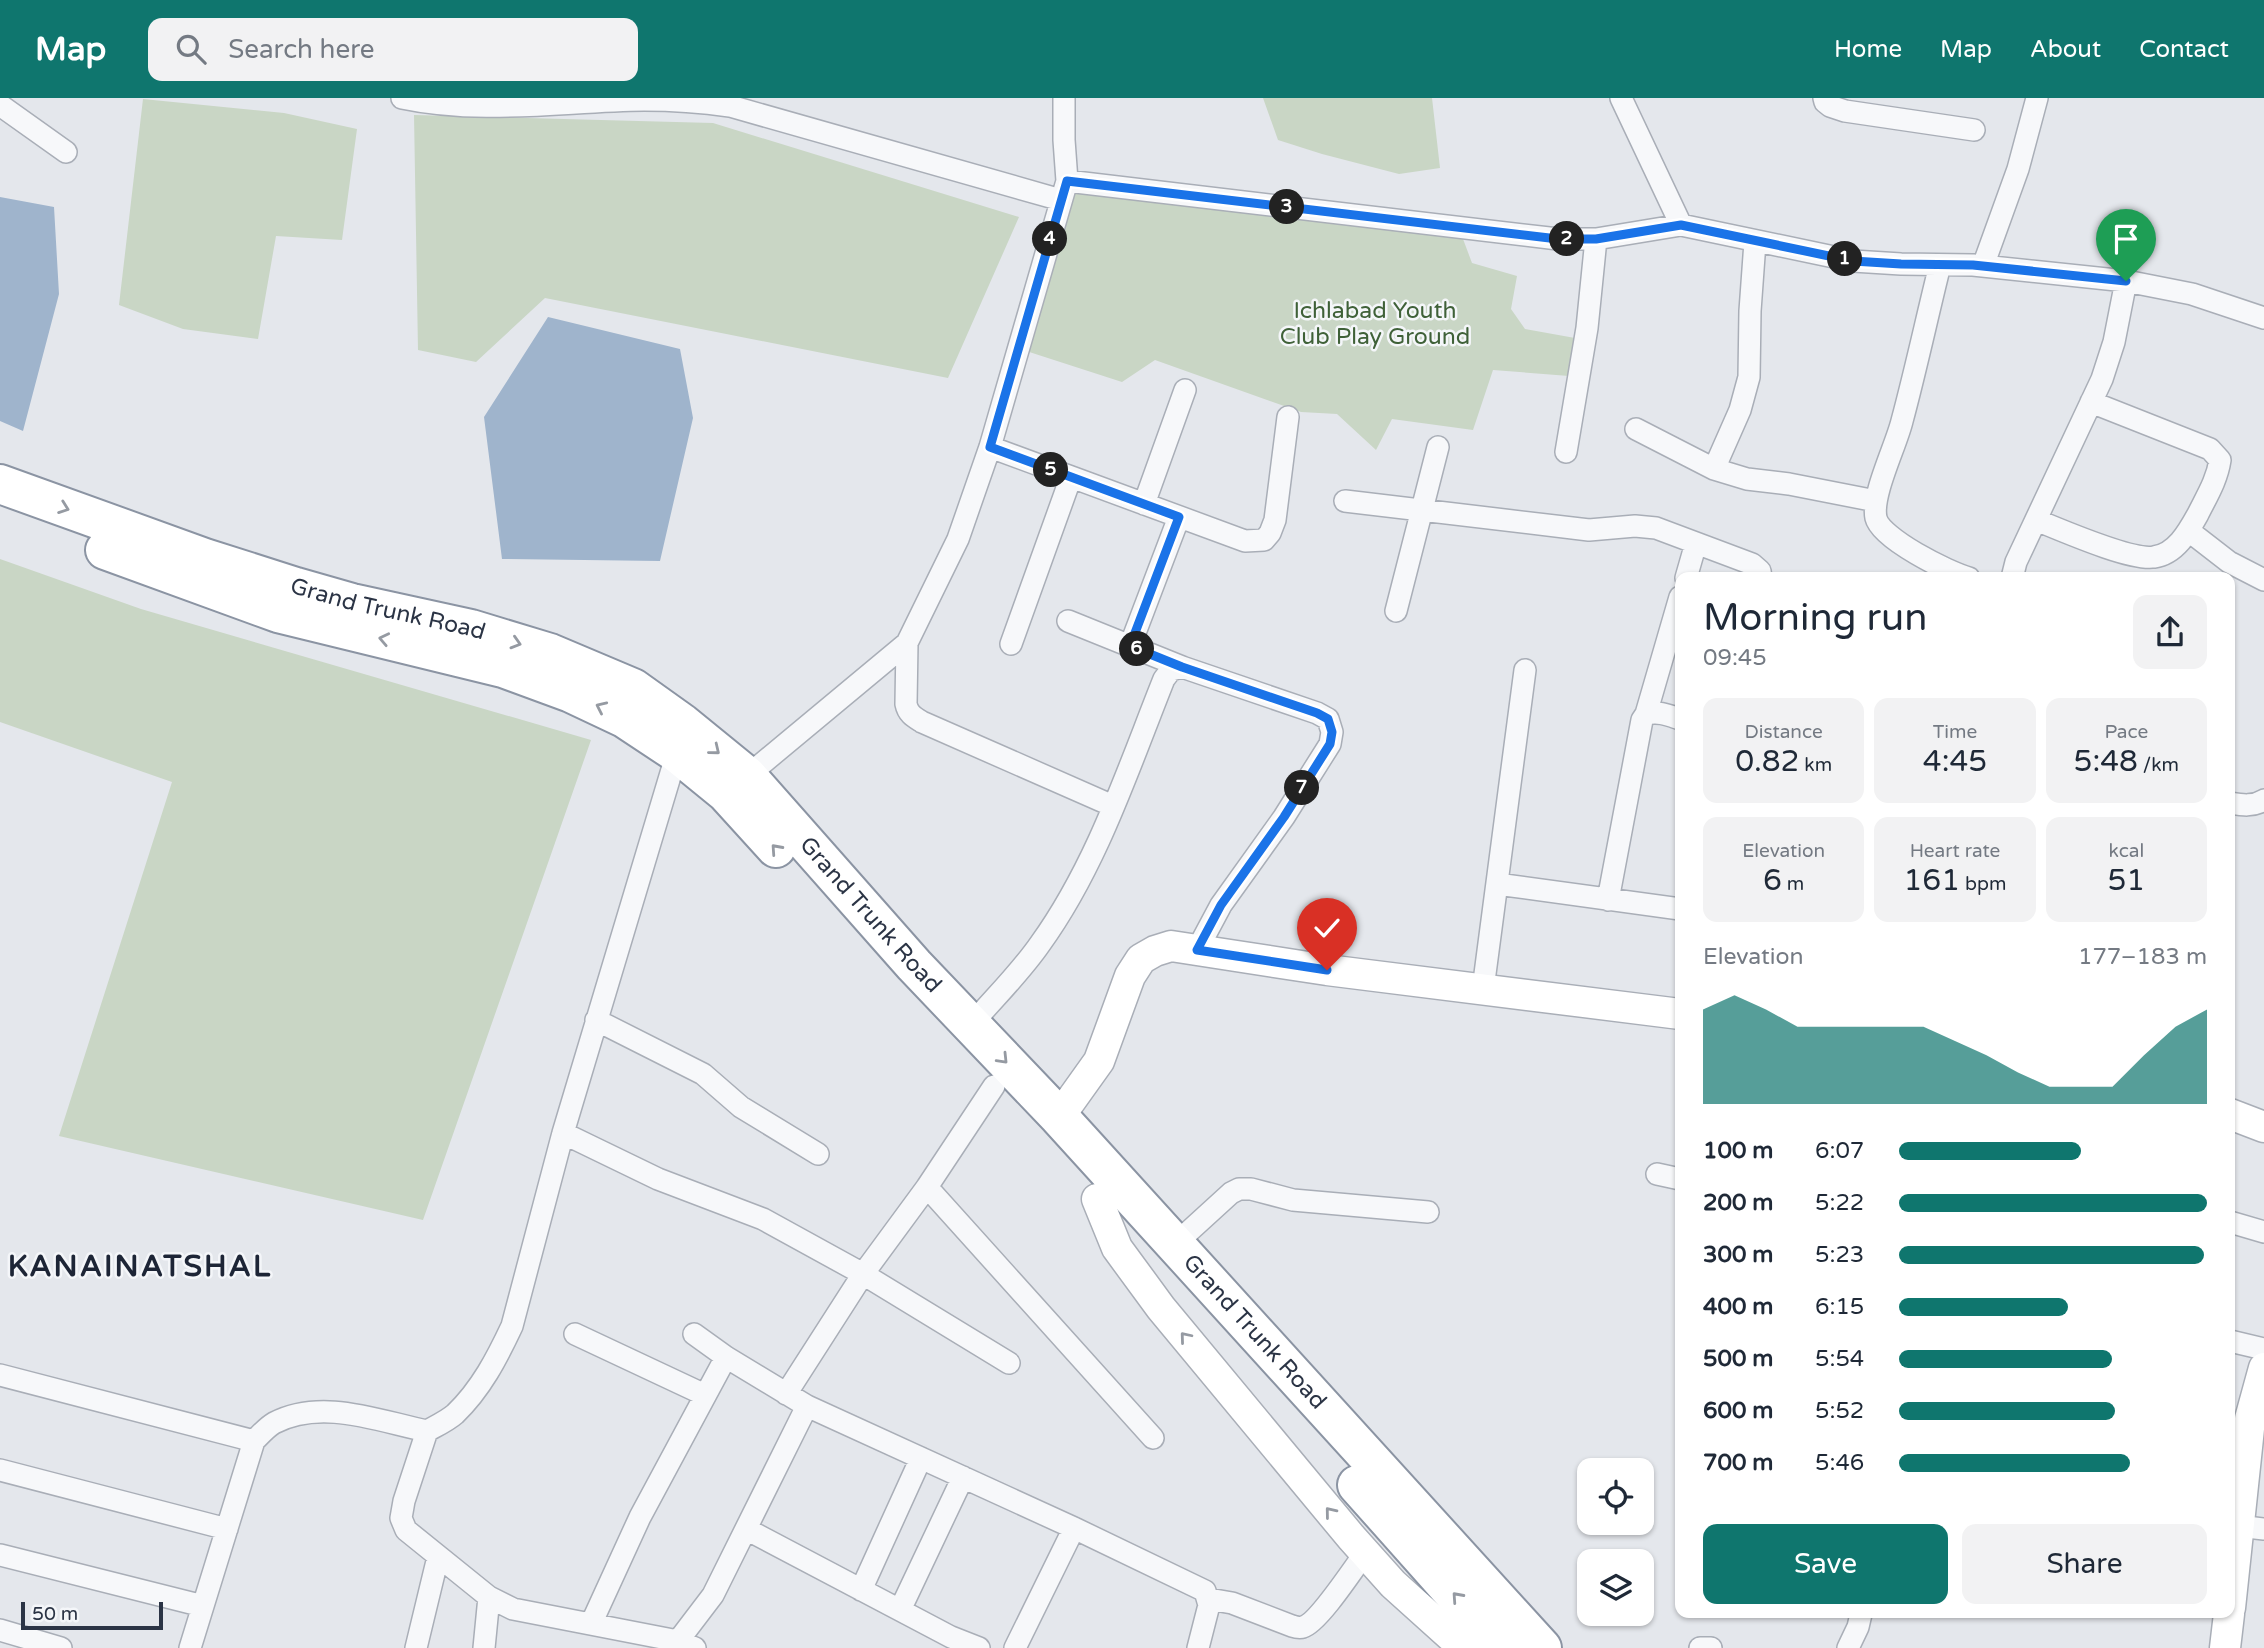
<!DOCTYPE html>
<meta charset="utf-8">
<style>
body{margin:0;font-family:"Varela Round",sans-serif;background:#f2f2f3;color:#1f2937;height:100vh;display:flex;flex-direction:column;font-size:26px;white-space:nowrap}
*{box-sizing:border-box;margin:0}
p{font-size:23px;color:#747a83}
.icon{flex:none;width:38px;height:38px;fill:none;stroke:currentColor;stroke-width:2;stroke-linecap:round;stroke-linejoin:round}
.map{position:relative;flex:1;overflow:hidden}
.panel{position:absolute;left:1675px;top:474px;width:560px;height:1046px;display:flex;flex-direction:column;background:#fff;border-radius:14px;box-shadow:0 2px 5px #0004}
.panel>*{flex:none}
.buttons{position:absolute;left:1577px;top:1360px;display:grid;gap:14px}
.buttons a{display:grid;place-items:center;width:77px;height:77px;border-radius:14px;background:#fff;box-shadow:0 2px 5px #0004;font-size:35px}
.scale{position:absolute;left:21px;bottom:18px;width:142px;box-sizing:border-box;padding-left:7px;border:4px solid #2b3445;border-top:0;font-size:19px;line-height:24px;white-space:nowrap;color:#2b3445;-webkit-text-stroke:5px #f4f6f9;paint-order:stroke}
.pin{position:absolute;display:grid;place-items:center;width:60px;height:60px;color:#fff;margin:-72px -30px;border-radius:50% 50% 50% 0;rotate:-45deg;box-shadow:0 0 7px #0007}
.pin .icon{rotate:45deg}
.km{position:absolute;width:35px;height:35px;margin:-18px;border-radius:50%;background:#222;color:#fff;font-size:19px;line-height:35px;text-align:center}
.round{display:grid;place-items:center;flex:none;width:74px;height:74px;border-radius:14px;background:#f2f2f3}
.overview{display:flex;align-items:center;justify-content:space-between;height:119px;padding:0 28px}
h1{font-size:38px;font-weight:600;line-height:52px}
.metrics{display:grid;grid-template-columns:repeat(3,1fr);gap:10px;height:119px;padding:7px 28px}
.metrics div{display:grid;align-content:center;border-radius:14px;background:#f2f2f3;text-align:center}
.metrics b{font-size:30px;font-weight:600}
.metrics small{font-size:19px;font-weight:400}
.metrics p{font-size:19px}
.chart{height:196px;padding:14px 28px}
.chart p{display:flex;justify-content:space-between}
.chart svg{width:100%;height:126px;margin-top:7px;fill:#0f766e;opacity:.7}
.button{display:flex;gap:14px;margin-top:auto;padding:14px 28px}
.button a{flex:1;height:80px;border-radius:14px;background:#0f766e;color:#fff;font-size:28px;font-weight:600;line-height:80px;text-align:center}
.button a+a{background:#f2f2f3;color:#1f2937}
ul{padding:0 28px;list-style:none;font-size:23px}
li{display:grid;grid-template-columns:112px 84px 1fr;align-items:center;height:52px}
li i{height:18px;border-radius:9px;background:#0f766e}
header{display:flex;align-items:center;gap:42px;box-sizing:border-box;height:98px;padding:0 35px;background:#0f766e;color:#fff}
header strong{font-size:33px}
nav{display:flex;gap:38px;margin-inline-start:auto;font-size:24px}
.search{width:490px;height:63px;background:#f2f2f3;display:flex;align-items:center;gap:18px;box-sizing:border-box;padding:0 24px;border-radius:14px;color:#747a83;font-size:26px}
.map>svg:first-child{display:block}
.green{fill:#c9d6c5}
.water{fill:#9fb4cc}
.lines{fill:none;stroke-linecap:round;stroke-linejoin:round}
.street-casing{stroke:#a9aeb7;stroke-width:24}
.secondary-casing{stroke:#a9aeb7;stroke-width:33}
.highway-casing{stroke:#8b94a3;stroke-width:42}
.street{stroke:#f7f8fa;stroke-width:21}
.secondary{stroke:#fff;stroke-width:30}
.highway{stroke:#fff;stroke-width:38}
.oneway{stroke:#959aa2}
.route-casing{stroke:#fff;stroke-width:14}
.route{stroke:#1a73e8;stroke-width:9}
.labels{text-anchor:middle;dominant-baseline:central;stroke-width:5;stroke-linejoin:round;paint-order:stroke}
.park-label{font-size:23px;fill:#3f6138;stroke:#f4f6f9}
.street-label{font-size:23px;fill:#2b3445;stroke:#f4f6f9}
.district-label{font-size:30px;font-weight:bold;letter-spacing:2px;fill:#1d2536;stroke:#f4f6f9}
</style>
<header>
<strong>Map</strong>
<div class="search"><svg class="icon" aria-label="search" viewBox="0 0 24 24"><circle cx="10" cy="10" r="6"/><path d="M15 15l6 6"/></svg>Search here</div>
<nav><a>Home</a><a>Map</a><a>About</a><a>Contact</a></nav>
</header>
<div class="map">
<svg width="2264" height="1550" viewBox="0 0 2264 1550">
<rect width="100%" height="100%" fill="#e4e7ec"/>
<path class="green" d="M1263 0H1432L1440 70 1399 76 1322 56 1278 42Z
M143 1 284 15 357 31 342 142 276 138 258 241 183 231 119 207Z
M414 17 713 25 1019 119 948 280 545 200 476 264 418 252Z
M1067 83 1463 141 1472 165 1517 178 1511 211 1525 231 1575 240 1569 278 1493 272 1473 332 1392 321 1376 352 1337 316 1301 314 1155 262 1122 284 1020 251Z
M0 461 141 511 591 642 423 1122 59 1038 172 684 0 624Z"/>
<path class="water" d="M0 99 54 109 59 196 23 333 0 323Z
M548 219 680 251 693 320 660 463 502 461 484 319Z"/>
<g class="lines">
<defs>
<path id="street" d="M402 0C482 17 563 3 644 2 673 2 701 4 730 8L1061 102
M1064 0V42L1067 83
M1621 0 1681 127 1853 163 1901 166 1973 167 2126 183 2192 196 2264 220
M1824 0 1825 4 1830 8 1845 13 1974 32
M0 7 66 54
M1940 167C1927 219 1916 271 1902 323 1896 348 1871 397 1876 420 1881 441 1948 474 1969 480
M1983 168 2018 71 2037 0
M1636 331 1714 371 1747 381 1789 386 1876 403
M990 349 1245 443 1264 442 1270 435 1275 422 1288 319
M1566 354 1587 230 1596 141
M1714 371 1740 312 1749 279 1750 213 1755 144
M1345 403 1589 432 1635 428 1656 430 1752 466 1760 473 1761 480
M1144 406 1185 292
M2036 422C2061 432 2131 463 2154 459 2176 456 2188 434 2198 416 2207 398 2217 382 2220 362L2210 351 2091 304
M2189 433 2229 464 2264 482
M1686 480 1696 445
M2012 480 2016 464 2102 281 2114 244 2126 183
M1396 513 1438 349
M1068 523 1182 569
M907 545 906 606C908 616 914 619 922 624L1113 708
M1011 546 1071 379
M1130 548 1179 419
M1646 616 1680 499
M741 683 907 545 958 441 990 349 1067 83 1558 141H1596L1681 127
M2230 705C2242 707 2253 709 2264 702
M1497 786 1680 811
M1608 802 1642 622 1646 616C1659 613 1668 617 1680 621
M1483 891 1525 572
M596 922 703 976 741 1009 818 1056
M971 927C994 900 1020 875 1040 846 1097 767 1128 671 1164 581L1171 572 1182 569 1317 615 1328 621 1332 634 1330 646 1284 719 1221 807 1197 852
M563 1035 658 1081 763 1121 863 1176 1009 1265
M1657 1076 1680 1081
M927 1089 1153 1340
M2230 1124 2264 1134
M1174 1147 1231 1095 1239 1091H1251L1293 1102 1428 1114
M575 1236 705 1297
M694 1236 726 1259 807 1308 1074 1430 1205 1493 1209 1507 1198 1550
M2230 1243 2264 1251
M0 1277 254 1343
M786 1296 863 1176 927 1089 994 988
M427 1333 404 1403 401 1420 406 1432 489 1499 513 1511 678 1543 695 1550
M0 1372 227 1431
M2238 1428 2264 1431
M746 1431 951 1539 979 1550
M0 1457 203 1508
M861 1492 921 1360
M1209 1501 1232 1505 1292 1528C1295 1529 1300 1530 1303 1529 1318 1525 1354 1470 1365 1455
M900 1512 963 1379
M591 1526 640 1419 726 1259
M0 1532 61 1550
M678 1543 713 1497 807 1308
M190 1550 254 1343C260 1337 267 1329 274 1325 322 1300 378 1323 427 1333 436 1328 447 1323 455 1316 481 1291 497 1260 512 1228L563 1035 677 655
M416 1550 438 1459
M484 1550 489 1499
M1015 1550 1074 1430
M1700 1550H1711
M1848 1550 1858 1529 1861 1516"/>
<path id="secondary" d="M2230 1016 2264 1029
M1059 1019 1099 963 1130 878 1141 861 1155 853 1171 848 1327 872 1680 916
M1097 1101 1117 1150 1161 1210 1351 1439 1393 1486 1464 1550
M2230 1510 2250 1321 2264 1270
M2225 1550 2229 1516"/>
<g id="highway">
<path id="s1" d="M0 386 205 460 296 489 352 505 471 531 550 555 633 590 682 625 747 678 914 867 1059 1019 1542 1550"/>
<path d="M105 452 278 515 503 570 571 595 624 620 677 655 726 695 776 750"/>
<path d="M1357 1387 1502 1550"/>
</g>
</defs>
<use href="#street" class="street-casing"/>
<use href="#secondary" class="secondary-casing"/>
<use href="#highway" class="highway-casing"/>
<use href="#street" class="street"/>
<use href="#secondary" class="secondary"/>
<use href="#highway" class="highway"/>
</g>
<defs><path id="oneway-chevron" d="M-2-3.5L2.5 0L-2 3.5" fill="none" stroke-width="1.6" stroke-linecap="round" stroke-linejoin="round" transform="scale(1.75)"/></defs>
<g class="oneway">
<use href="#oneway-chevron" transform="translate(64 410) rotate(20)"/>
<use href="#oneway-chevron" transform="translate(384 541) rotate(-168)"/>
<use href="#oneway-chevron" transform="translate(516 545) rotate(17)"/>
<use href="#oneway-chevron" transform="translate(601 609) rotate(-155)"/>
<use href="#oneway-chevron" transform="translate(715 652) rotate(39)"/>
<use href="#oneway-chevron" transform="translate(776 751) rotate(-132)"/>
<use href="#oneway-chevron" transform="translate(1003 961) rotate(46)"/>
<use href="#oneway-chevron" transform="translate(1185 1239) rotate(-130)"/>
<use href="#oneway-chevron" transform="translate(1330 1414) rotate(-129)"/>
<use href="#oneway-chevron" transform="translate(1457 1499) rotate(-132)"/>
</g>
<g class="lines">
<defs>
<path id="route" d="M1327 872 1197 852 1221 807 1284 719 1330 646 1332 634 1328 621 1317 615 1182 569 1130 548 1179 419 990 349 1067 83 1558 141H1596L1681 127 1853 163 1901 166 1973 167 2126 183"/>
</defs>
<use href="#route" class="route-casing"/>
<use href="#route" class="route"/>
</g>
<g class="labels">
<g class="park-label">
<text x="1375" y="213">Ichlabad Youth<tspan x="1375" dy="26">Club Play Ground</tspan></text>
</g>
<g class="street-label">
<text stroke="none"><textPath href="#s1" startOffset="408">Grand Trunk Road</textPath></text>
<text stroke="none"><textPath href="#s1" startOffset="996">Grand Trunk Road</textPath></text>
<text stroke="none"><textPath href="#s1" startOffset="1563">Grand Trunk Road</textPath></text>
</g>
<g class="district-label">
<text x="140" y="1168">KANAINATSHAL</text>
</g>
</g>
</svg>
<div class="buttons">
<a><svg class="icon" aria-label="locate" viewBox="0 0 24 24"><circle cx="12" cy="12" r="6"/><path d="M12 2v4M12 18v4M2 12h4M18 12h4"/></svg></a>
<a><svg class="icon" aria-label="layers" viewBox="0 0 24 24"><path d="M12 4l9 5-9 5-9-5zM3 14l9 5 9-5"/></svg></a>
</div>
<div class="scale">50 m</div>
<div class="pin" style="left:2126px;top:183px;background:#1e9e55"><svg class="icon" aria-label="arrive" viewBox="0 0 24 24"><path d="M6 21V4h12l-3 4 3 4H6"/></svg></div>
<div class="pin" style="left:1327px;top:872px;background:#d93025"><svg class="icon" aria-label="check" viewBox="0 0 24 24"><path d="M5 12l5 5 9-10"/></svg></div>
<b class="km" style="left:1845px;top:161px">1</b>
<b class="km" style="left:1567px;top:141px">2</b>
<b class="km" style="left:1287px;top:109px">3</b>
<b class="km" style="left:1050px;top:141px">4</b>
<b class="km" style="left:1051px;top:372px">5</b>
<b class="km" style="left:1137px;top:551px">6</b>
<b class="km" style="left:1302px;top:690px">7</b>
<section class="panel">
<div class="overview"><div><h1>Morning run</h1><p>09:45</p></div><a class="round"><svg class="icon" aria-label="share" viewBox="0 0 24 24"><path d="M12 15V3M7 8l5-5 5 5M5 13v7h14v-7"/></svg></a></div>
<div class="metrics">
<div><p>Distance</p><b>0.82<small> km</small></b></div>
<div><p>Time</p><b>4:45</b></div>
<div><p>Pace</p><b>5:48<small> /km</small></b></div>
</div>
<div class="metrics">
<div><p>Elevation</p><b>6<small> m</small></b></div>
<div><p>Heart rate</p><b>161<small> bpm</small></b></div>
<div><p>kcal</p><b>51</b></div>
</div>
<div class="chart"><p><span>Elevation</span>177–183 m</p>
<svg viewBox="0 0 160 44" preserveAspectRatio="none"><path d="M0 44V11L10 6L20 11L30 17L40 17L50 17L60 17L70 17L80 22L90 27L100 33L110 38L120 38L130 38L140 27L150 17L160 11V44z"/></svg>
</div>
<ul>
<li><b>100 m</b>6:07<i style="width:59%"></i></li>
<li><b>200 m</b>5:22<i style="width:100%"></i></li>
<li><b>300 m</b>5:23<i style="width:99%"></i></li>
<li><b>400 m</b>6:15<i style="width:55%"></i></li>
<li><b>500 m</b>5:54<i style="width:69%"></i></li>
<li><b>600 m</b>5:52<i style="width:70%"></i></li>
<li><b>700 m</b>5:46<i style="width:75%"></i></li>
</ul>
<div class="button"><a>Save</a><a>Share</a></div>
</section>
</div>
